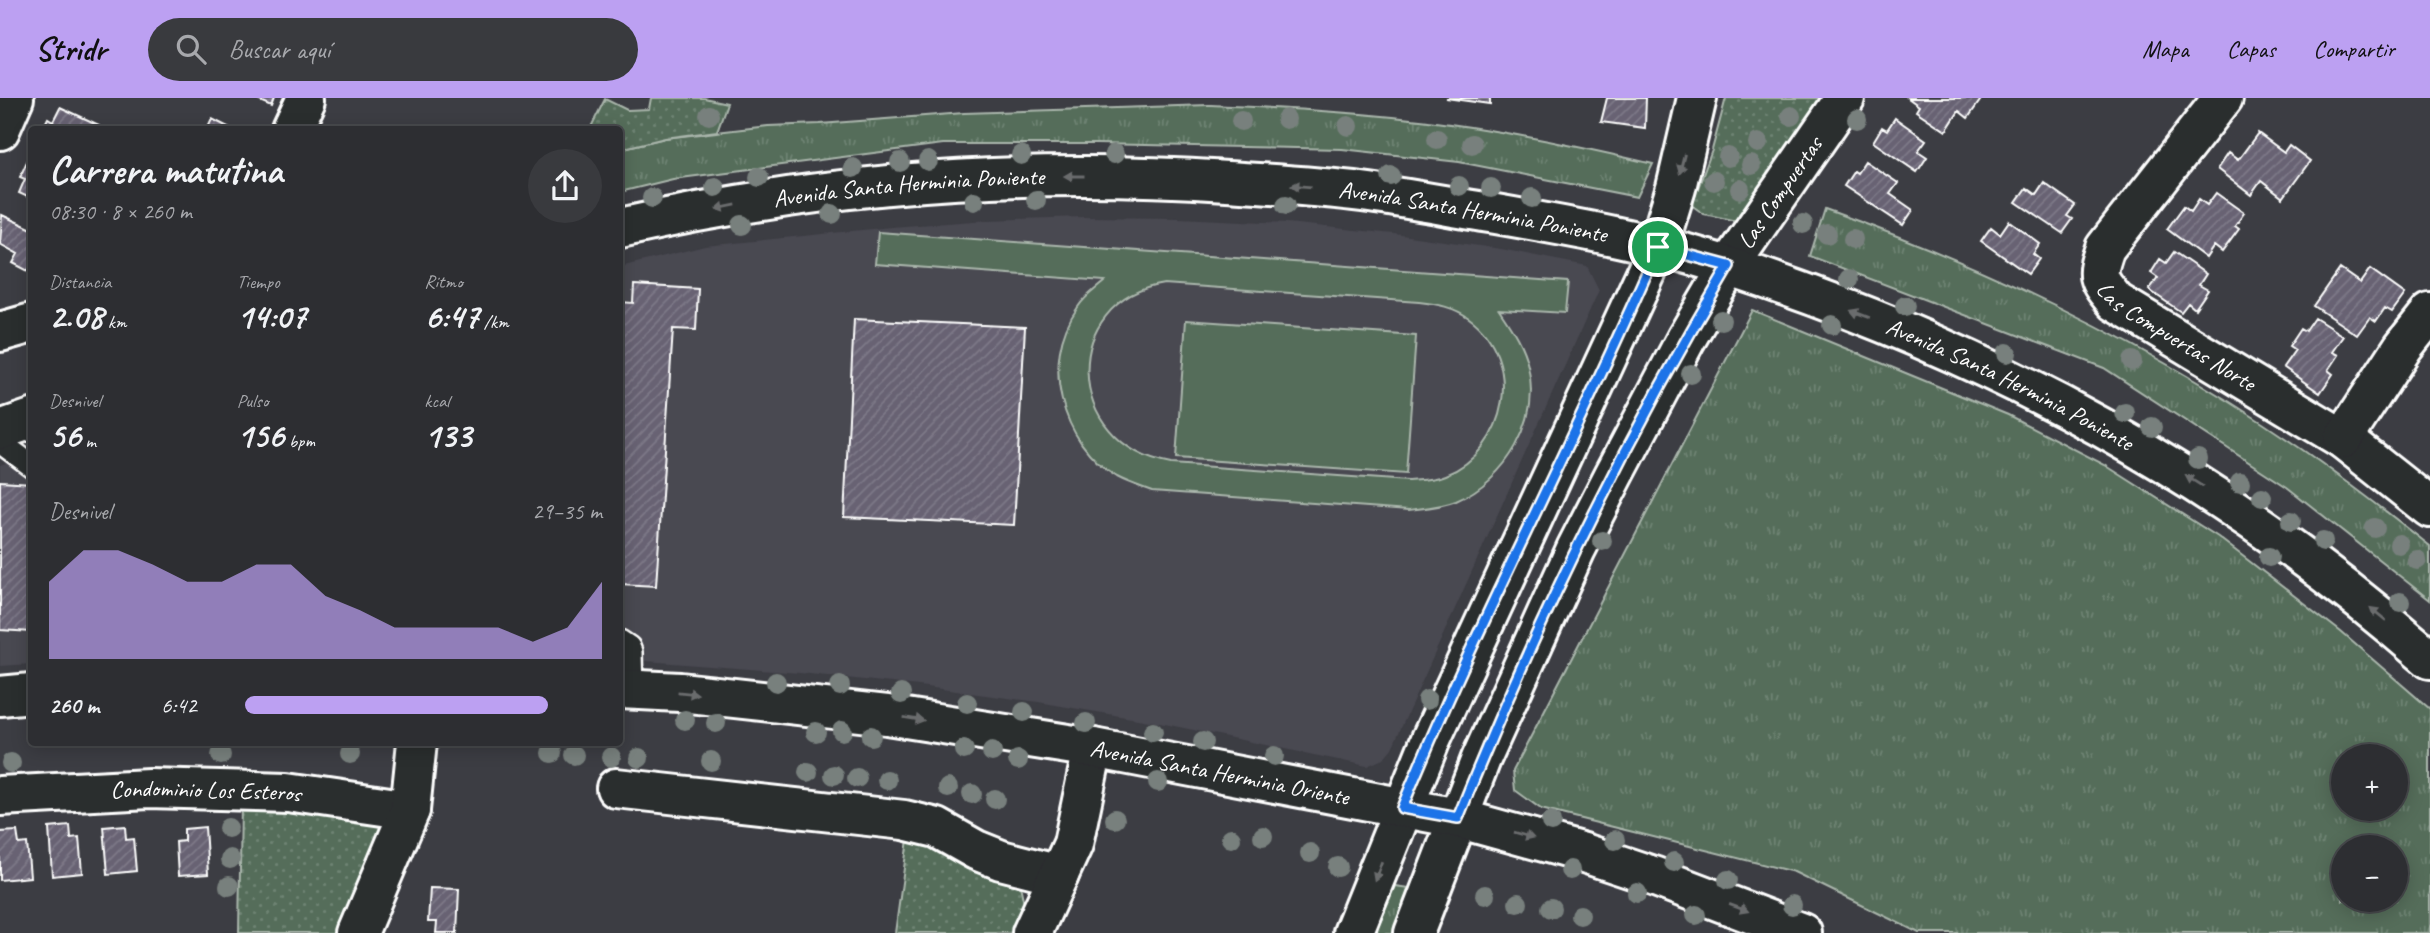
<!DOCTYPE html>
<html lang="es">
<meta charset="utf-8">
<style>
body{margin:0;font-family:Caveat,sans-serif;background:#393a3e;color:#f1f3f6;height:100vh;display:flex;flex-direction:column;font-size:26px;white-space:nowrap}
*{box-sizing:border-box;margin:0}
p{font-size:23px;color:#a7a8ac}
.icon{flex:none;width:38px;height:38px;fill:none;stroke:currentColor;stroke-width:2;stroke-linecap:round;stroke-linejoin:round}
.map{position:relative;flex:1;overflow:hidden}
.sheet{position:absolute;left:28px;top:28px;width:595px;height:620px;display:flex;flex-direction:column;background:#2d2e32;border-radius:7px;box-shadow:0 4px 18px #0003,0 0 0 2px #484a4d}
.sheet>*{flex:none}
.tools{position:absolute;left:2331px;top:646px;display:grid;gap:14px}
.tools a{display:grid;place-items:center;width:77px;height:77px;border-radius:50%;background:#2d2e32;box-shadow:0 4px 18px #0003,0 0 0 2px #484a4d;font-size:35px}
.pin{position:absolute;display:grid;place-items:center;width:60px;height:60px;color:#fff;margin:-30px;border:4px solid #fff;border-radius:50%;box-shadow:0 2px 7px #0007}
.round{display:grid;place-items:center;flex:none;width:74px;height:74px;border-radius:37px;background:#393a3e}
.headline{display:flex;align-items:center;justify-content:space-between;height:119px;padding:0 21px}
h1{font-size:38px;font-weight:600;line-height:52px}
.stats{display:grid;grid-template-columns:repeat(3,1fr);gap:10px;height:119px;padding:7px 21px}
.stats div{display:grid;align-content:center}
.stats b{font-size:35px;font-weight:600}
.stats small{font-size:19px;font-weight:400}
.stats p{font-size:19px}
.chart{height:196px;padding:14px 21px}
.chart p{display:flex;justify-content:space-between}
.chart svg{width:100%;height:126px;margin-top:7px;fill:#bca0f2;opacity:.7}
ul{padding:0 21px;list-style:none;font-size:23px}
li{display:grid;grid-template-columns:112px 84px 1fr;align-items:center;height:52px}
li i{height:18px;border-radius:9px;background:#bca0f2}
header{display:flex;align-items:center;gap:42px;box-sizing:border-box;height:98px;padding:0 35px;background:#bca0f2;color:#111}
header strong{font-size:33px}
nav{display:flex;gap:38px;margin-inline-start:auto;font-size:24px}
.search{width:490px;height:63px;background:#393a3e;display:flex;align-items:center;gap:18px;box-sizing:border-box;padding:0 24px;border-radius:38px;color:#a7a8ac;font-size:26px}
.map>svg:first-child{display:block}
.built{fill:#494851}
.grass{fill:url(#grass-tufts);stroke:#aab6ac;stroke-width:2;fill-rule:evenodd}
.park{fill:url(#park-dots);stroke:#aab6ac;stroke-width:2}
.garden{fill:#556d5a;stroke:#aab6ac;stroke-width:2;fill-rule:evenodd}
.building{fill:url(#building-hatch);stroke:#fff;stroke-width:2}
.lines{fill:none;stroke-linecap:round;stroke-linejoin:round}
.service-casing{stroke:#fff;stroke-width:26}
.minor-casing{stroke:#fff;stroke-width:44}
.tertiary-casing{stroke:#fff;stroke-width:44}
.service{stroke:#2a2d2e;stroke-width:21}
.minor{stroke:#2a2d2e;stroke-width:38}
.tertiary{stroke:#2a2d2e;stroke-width:38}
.tree{fill:#78807d}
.oneway{fill:#6a6c6d}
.route-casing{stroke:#fff;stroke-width:14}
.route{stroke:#1a73e8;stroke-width:9}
.labels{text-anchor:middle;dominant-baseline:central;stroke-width:5;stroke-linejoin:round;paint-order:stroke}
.street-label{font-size:24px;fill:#fff;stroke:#2a2d2e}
</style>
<header>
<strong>Stridr</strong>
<div class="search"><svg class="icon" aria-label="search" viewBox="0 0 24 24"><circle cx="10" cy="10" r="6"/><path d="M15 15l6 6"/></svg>Buscar aquí</div>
<nav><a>Mapa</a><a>Capas</a><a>Compartir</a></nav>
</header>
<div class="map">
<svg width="2430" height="835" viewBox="0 0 2430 835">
<defs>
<pattern id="grass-tufts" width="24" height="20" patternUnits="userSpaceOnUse" patternTransform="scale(1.75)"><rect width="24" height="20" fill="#556d5a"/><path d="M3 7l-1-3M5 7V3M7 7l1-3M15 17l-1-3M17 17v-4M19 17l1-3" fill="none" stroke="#6e8373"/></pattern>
<pattern id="park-dots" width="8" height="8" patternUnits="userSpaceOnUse" patternTransform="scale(1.75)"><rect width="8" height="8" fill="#556d5a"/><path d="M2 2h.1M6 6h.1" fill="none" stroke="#6e8373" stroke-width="1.8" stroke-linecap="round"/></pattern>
<pattern id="building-hatch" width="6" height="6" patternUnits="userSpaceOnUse" patternTransform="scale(1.75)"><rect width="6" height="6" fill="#676273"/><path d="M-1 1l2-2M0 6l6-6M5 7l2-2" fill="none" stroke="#7e7a88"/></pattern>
</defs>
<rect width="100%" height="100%" fill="#3c3d43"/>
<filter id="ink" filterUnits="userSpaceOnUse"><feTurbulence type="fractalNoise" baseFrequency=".0143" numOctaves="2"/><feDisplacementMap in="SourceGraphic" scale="14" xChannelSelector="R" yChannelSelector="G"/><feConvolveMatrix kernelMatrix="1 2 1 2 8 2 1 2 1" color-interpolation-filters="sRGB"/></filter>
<g filter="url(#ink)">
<path class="built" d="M1083 119 1179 120 1287 125 1394 136 1501 151 1587 168 1599 192 1392 650 1383 661 1367 668 1155 624 1038 604 919 588 800 575 620 561V169L705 148 891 129 987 122Z
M31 357V566L0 568V367Z"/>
<path class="grass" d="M1209 7C1276 10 1344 13 1411 21 1493 30 1573 47 1653 66L1637 99 1459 64 1342 51 1096 46H943L673 81 620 94V51L665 40 768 28 820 26 964 15Z
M1825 111C1990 170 2149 246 2294 346 2341 378 2386 413 2430 448V502L2287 389 2104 270 1810 158Z
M1752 212 2008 317 2105 367 2218 439 2341 534 2430 611V835H1919L1794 774 1541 711 1515 692 1513 673ZM2396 658V710H2343V658ZM2396 749V802H2343V749Z
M1395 788 1409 790 1393 835H1375Z"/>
<path class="park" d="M651 0H704L727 5 717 33 665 40 620 51V32L590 31 605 1 627 12 649 11Z
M1726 0H1821L1747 113 1739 122H1732L1704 116 1694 109 1693 104 1712 52Z
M241 705 380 722 386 747 344 835H239Z
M909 734 1020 787 1025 811 1023 835H895Z"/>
<path class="garden" d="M878 134 1568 184 1565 215 1499 211C1511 229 1523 246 1528 268 1541 323 1507 381 1456 403 1441 409 1425 410 1409 412L1152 393C1141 389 1128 385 1117 379 1061 345 1039 264 1078 209 1085 198 1096 191 1105 183L875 166ZM1164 186 1419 204C1437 206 1454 209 1469 220 1525 261 1508 353 1445 377 1433 382 1421 382 1408 383L1171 366C1062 346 1060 202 1164 186Z
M1186 222 1416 238 1406 376 1176 360Z"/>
<path class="building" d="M253 0H274L271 8Z
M1446 0H1490V6Z
M1607 0H1646L1645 30 1601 24Z
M1908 0H1982L1968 20 1959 13 1946 33 1916 13 1919 8Z
M60 9 99 27 97 32H42L48 20 53 23Z
M1895 20 1926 42 1918 53 1927 59 1917 74 1873 44 1882 29 1887 32Z
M212 21 234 32H207Z
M2258 35 2284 54 2289 47 2310 63 2283 100 2261 83 2251 97 2217 71 2228 55 2238 62Z
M28 61 32 63V101L19 95 25 81 20 79Z
M1865 63 1898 85 1890 96 1913 112 1903 127 1844 88 1854 73 1857 75Z
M2044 85 2075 107 2067 118 2072 121 2062 135 2016 104 2026 90 2036 97Z
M2216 95 2244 115 2235 128 2239 131 2222 154 2214 148 2206 160 2167 131 2184 108 2191 113 2199 101 2207 107Z
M2 117 32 131V165L28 173 13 165 18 156 0 146Z
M2009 123 2040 146 2033 156 2039 161 2028 176 1981 143 1991 129 2000 136Z
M2174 154 2206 176 2199 187 2208 192 2195 211 2188 205 2181 214 2149 192 2158 180 2151 175 2160 161 2166 165Z
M2340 171 2360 185 2370 171 2405 196 2392 214 2385 210 2376 223 2370 219 2357 237 2314 208Z
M634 187 698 191 696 232 673 231 656 488 620 486V204L633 205Z
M2315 220 2343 238 2332 254 2338 257 2328 272 2333 276 2320 295 2283 269 2295 252 2289 248 2301 230 2306 233Z
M854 221 1025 229 1014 427 844 419Z
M0 383 32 385V534L0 532Z
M125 727 126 740 134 739 137 773 108 776 104 729Z
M70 728 71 741 79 740 82 775 52 778 49 730Z
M205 729 208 776 178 778 176 744 184 743V731Z
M17 733 19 746 27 745 30 779 0 782V734Z
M430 790 459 791 457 835H436L437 824H428Z"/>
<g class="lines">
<defs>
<path id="service" d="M0 344 32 368
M620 543 629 549 631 554 632 592"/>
<g id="minor">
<path id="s1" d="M2223 0 2105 150C2095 179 2096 180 2116 204L2343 341 2430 410"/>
<path d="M0 32 14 0"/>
<path d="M291 32 306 0"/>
<path d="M0 234 32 225"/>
<path d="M2343 341 2403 249 2430 215"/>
<path d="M616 690 904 722 937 730 976 752 1001 762 1059 777"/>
<path id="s2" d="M0 698 149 690 288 694 410 712"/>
<path d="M358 835 410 712 417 644"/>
<path d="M1032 835 1073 746 1093 650"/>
<path d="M1353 835 1431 641 1658 149 1676 90 1697 0"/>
<path id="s3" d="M1414 835 1481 661 1576 451 1614 377 1686 241 1729 168 1845 0"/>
</g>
<g id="tertiary">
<path id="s4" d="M620 130C819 85 1023 69 1227 83 1272 86 1317 88 1362 94 1407 100 1452 109 1496 116 1576 130 1656 144 1733 170 1995 256 2222 379 2430 561"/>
<path d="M0 332 32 321"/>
<path id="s5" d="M620 591 680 594 887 617 1093 650 1457 720 1584 755 1653 778 1802 835"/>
<path d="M0 598 32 595"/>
</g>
</defs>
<use href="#service" class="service-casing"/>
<use href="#minor" class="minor-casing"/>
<use href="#tertiary" class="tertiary-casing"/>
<use href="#service" class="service"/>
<use href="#minor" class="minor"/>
<use href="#tertiary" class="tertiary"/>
</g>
<g class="tree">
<circle cx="709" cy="17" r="10"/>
<circle cx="1791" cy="18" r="10"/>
<circle cx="1286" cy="21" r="10"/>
<circle cx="1857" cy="21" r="10"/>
<circle cx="1241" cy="23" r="10"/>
<circle cx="1348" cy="28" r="10"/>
<circle cx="1437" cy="41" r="10"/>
<circle cx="1758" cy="45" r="10"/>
<circle cx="1472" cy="46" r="10"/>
<circle cx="1114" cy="56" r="10"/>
<circle cx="1021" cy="57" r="10"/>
<circle cx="1728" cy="59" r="10"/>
<circle cx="928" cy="63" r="10"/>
<circle cx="900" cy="64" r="10"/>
<circle cx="1751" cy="67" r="10"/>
<circle cx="853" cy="70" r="10"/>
<circle cx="1391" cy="78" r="10"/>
<circle cx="759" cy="79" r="10"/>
<circle cx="1714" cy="83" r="10"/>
<circle cx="1459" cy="88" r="10"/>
<circle cx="715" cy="89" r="10"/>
<circle cx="1491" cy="90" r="10"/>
<circle cx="1740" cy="91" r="10"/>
<circle cx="652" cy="100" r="10"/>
<circle cx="1532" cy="100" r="10"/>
<circle cx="1036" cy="102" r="10"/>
<circle cx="974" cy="103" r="10"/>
<circle cx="1286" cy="107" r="10"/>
<circle cx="832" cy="116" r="10"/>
<circle cx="1803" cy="126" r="10"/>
<circle cx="742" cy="127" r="10"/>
<circle cx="1827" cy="136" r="10"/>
<circle cx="1853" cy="141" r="10"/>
<circle cx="1849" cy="181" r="10"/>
<circle cx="1905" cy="208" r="10"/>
<circle cx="1721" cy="222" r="10"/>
<circle cx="1832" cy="227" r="10"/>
<circle cx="2007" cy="255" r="10"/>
<circle cx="2132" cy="263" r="10"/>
<circle cx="1691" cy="276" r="10"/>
<circle cx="2125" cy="315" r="10"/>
<circle cx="2152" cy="329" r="10"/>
<circle cx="2198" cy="361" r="10"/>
<circle cx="2240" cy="384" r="10"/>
<circle cx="2262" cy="399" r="10"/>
<circle cx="2291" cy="423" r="10"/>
<circle cx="2375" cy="430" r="10"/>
<circle cx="1602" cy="443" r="10"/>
<circle cx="2323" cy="443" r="10"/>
<circle cx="2399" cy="446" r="10"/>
<circle cx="2269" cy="459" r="10"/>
<circle cx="2417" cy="462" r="10"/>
<circle cx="2400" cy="504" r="10"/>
<circle cx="776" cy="584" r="10"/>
<circle cx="840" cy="588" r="10"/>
<circle cx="901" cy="596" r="10"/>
<circle cx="1427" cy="602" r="10"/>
<circle cx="967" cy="605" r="10"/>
<circle cx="1024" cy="614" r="10"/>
<circle cx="685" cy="622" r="10"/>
<circle cx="716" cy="625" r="10"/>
<circle cx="1086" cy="625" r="10"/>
<circle cx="842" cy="633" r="10"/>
<circle cx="816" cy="634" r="10"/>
<circle cx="1153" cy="634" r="10"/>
<circle cx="871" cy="638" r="10"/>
<circle cx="1203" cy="644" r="10"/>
<circle cx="964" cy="652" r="10"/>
<circle cx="992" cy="654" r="10"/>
<circle cx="552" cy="655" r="10"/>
<circle cx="350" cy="656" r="10"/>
<circle cx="221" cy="657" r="10"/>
<circle cx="574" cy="657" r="10"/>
<circle cx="1274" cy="658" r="10"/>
<circle cx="611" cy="659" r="10"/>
<circle cx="639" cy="660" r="10"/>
<circle cx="1018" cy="662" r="10"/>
<circle cx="711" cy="663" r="10"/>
<circle cx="11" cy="665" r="10"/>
<circle cx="808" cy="674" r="10"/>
<circle cx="834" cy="677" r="10"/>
<circle cx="857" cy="680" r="10"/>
<circle cx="887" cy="682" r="10"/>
<circle cx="1158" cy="684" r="10"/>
<circle cx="948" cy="690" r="10"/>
<circle cx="972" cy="696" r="10"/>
<circle cx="995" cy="701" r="10"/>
<circle cx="1115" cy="721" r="10"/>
<circle cx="1551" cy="724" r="10"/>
<circle cx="228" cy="730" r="10"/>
<circle cx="1263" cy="738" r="10"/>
<circle cx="1231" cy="740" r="10"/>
<circle cx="1615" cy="742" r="10"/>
<circle cx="1310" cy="755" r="10"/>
<circle cx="230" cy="761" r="10"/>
<circle cx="1674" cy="764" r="10"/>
<circle cx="1338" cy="769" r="10"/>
<circle cx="1570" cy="772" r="10"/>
<circle cx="1728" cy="782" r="10"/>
<circle cx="229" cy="788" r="10"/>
<circle cx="1637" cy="795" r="10"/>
<circle cx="1485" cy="797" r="10"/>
<circle cx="1518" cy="805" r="10"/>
<circle cx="1792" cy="807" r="10"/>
<circle cx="1551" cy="810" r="10"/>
<circle cx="1580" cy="817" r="10"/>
<circle cx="1696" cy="817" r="10"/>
</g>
<defs><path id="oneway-solid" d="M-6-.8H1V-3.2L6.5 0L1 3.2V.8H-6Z" transform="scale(1.75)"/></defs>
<g class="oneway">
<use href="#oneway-solid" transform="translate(1682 66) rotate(104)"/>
<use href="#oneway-solid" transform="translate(1074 78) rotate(180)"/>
<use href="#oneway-solid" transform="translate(1301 88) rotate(-175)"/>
<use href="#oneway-solid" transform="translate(726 109) rotate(169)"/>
<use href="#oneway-solid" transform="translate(1860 216) rotate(-159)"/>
<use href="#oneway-solid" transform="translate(2194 383) rotate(-148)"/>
<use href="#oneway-solid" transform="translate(2378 516) rotate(-141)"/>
<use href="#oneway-solid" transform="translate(688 595) rotate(6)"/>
<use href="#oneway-solid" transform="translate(914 621) rotate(9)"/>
<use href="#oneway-solid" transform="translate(1524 737) rotate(16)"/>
<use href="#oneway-solid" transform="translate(1378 773) rotate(111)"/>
<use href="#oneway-solid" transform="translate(1739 810) rotate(20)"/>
</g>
</g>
<g class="lines" filter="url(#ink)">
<defs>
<path id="route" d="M1658 149 1729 168C1624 344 1534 530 1458 720L1402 710C1479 520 1577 338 1658 149Z"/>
</defs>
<use href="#route" class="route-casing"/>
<use href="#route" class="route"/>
</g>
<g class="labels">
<g class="street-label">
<text stroke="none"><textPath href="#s4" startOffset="292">Avenida Santa Herminia Poniente</textPath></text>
<text stroke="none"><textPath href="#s3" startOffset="828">Las Compuertas</textPath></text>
<text stroke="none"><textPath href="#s4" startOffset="859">Avenida Santa Herminia Poniente</textPath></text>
<text stroke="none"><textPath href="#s1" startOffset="320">Las Compuertas Norte</textPath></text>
<text stroke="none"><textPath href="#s4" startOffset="1426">Avenida Santa Herminia Poniente</textPath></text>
<text stroke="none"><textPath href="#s5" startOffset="606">Avenida Santa Herminia Oriente</textPath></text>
<text stroke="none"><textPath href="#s2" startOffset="206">Condominio Los Esteros</textPath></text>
</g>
</g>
</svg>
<div class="tools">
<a>+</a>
<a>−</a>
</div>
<div class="pin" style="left:1658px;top:149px;background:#1e9e55"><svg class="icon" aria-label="arrive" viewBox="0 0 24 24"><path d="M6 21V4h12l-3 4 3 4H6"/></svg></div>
<section class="sheet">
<div class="headline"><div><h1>Carrera matutina</h1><p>08:30 · 8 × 260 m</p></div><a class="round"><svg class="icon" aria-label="share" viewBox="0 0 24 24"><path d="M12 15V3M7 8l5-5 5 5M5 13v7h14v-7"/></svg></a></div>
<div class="stats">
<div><p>Distancia</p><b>2.08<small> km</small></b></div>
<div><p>Tiempo</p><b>14:07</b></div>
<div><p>Ritmo</p><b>6:47<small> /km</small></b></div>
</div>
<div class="stats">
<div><p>Desnivel</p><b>56<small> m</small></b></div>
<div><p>Pulso</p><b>156<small> bpm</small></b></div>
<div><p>kcal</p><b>133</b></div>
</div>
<div class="chart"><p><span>Desnivel</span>29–35 m</p>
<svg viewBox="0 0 160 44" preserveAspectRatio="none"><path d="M0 44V17L10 6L20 6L30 11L40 17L50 17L60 11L70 11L80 22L90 27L100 33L110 33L120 33L130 33L140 38L150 33L160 17V44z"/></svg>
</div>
<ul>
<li><b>260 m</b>6:42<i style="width:85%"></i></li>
</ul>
</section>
</div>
